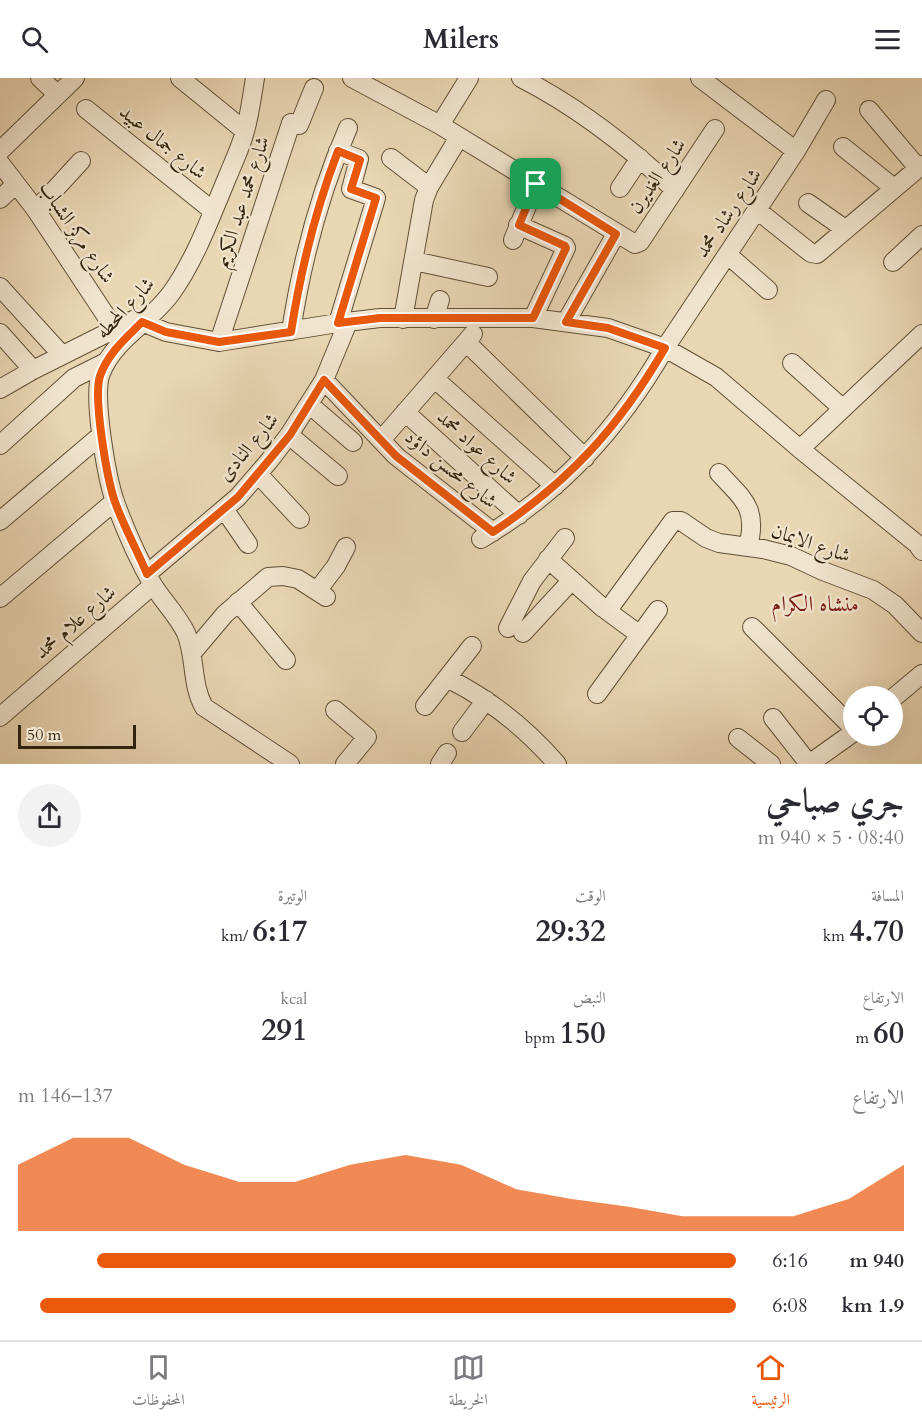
<!DOCTYPE html>
<html lang="ar">
<meta charset="utf-8">
<style>
body{margin:0;font-family:Cardo,Amiri,serif;background:#f2f2f3;color:#2b2b33;direction:rtl;height:100vh;display:flex;flex-direction:column;font-size:22px;white-space:nowrap}
*{box-sizing:border-box;margin:0}
p{font-size:20px;color:#7c7c81}
.icon{flex:none;width:33px;height:33px;fill:none;stroke:currentColor;stroke-width:2;stroke-linecap:round;stroke-linejoin:round}
.map{position:relative;height:686px;overflow:hidden;direction:ltr}
.sheet{display:flex;flex-direction:column;background:#fff;flex:1}
.sheet>*{flex:none}
.buttons{position:absolute;left:843px;top:608px;display:grid;gap:12px}
.buttons a{display:grid;place-items:center;width:60px;height:60px;border-radius:50%;background:#fff;box-shadow:0 6px 24px #0002;font-size:30px}
.scale{position:absolute;left:18px;bottom:15px;width:118px;box-sizing:border-box;padding-left:6px;border:3px solid #34240d;border-top:0;font-size:16px;line-height:21px;white-space:nowrap;color:#34240d;-webkit-text-stroke:4px #f1e4ce;paint-order:stroke}
.pin{position:absolute;display:grid;place-items:center;width:51px;height:51px;color:#fff;margin:-26px;border-radius:12px;box-shadow:0 3px 9px #0006}
.round{display:grid;place-items:center;flex:none;width:63px;height:63px;border-radius:32px;background:#f2f2f3}
.summary{display:flex;align-items:center;justify-content:space-between;height:102px;padding:0 18px}
h1{font-size:33px;font-weight:700;line-height:45px}
.stats{display:grid;grid-template-columns:repeat(3,1fr);gap:9px;height:102px;padding:6px 18px}
.stats div{display:grid;align-content:center}
.stats b{font-size:30px;font-weight:700}
.stats small{font-size:16px;font-weight:400}
.stats p{font-size:16px}
.chart{height:168px;padding:12px 18px}
.chart p{display:flex;justify-content:space-between}
.chart svg{width:100%;height:108px;margin-top:6px;fill:#ea580c;opacity:.7}
ul{padding:0 18px;list-style:none;font-size:20px}
li{display:grid;grid-template-columns:96px 72px 1fr;align-items:center;height:45px}
li i{height:15px;border-radius:8px;background:#ea580c}
header{display:flex;justify-content:space-between;align-items:center;height:78px;padding:0 18px;background:#fff;font-size:27px;font-weight:700}
.menu{display:flex;justify-content:space-around;align-items:center;height:84px;border-top:2px solid #e1e1e2;background:#fff;font-size:16px;color:#7c7c81}
.menu a{display:grid;justify-items:center;gap:3px}
.menu .active{color:#ea580c}
.map>svg:first-child{display:block}
.lines{fill:none;stroke-linecap:round;stroke-linejoin:round}
.minor-casing{stroke:#615036;stroke-width:20}
.minor{stroke:#f1e4ce;stroke-width:18}
.route-casing{stroke:#fff;stroke-width:12}
.route{stroke:#ea580c;stroke-width:8}
.labels{text-anchor:middle;dominant-baseline:central;stroke-width:4.5;stroke-linejoin:round;paint-order:stroke}
.street-label{font-size:20px;fill:#34240d;stroke:#f1e4ce}
.quarter-label{font-size:22px;fill:#7a1f14;stroke:#f1e4ce}
</style>
<header><svg class="icon" aria-label="menu" viewBox="0 0 24 24"><path d="M4 6h16M4 12h16M4 18h16"/></svg>Milers<svg class="icon" aria-label="search" viewBox="0 0 24 24"><circle cx="10" cy="10" r="6"/><path d="M15 15l6 6"/></svg></header>
<div class="map">
<svg width="922" height="686" viewBox="0 0 922 686">
<rect width="100%" height="100%" fill="#e9d6b3"/>
<filter id="stains"><feTurbulence type="fractalNoise" baseFrequency=".00333" numOctaves="4"/><feColorMatrix values="0 0 0 0 .2 0 0 0 0 .09 0 0 0 0 .02 0 0 0 .5 -.17"/></filter>
<radialGradient id="worn" r=".72"><stop offset=".6" stop-color="#630" stop-opacity="0"/><stop offset="1" stop-color="#630" stop-opacity=".3"/></radialGradient>
<g class="lines">
<defs>
<path id="minor" d="M40 0 58 17
M180 0 245 53
M255 0C252 18 250 36 245 53 241 69 233 85 227 100 211 138 196 180 172 214 151 244 115 260 101 295 92 318 107 400 115 424 125 451 139 483 153 507 163 523 178 538 186 555 196 579 191 606 204 629L290 686
M352 0 440 47 635 166 640 164 715 51
M521 0C578 29 628 68 675 112
M700 0 796 73
M86 31 213 133
M869 32 918 90
M440 47 469 0
M843 69 894 110
M0 73 75 0
M391 80 429 109
M0 85 36 132 114 250
M620 110 640 80
M0 121 16 106
M808 125 845 151
M36 132 81 83
M757 132 811 175 817 176 922 87
M518 147 565 168 566 170 533 240
M513 162 536 106
M728 177 768 212
M414 183 488 199
M893 184 922 157
M0 209 62 277
M403 241 424 122 429 109 459 59
M434 241 440 222
M566 244 616 156
M338 245 376 120 351 111 359 81 338 73
M291 253C302 182 319 116 348 50
M0 255 33 292
M219 264 291 45 299 47 314 10
M466 264 585 380
M792 285 842 330
M435 301 555 408
M324 302 396 378 493 454
M0 311 33 292 133 242 142 244 166 254 219 264 338 245 380 240H533L608 250 665 270 716 299 800 371 917 466 922 473
M310 327 353 364
M405 334 519 437
M289 357 338 398
M382 361 473 256
M0 367 74 300 106 284
M800 371 922 256
M719 395C744 422 758 430 748 469
M258 396 300 441
M224 431 248 466
M0 443 101 357
M481 461C562 413 618 351 665 270L796 73 826 22
M548 481 603 530 608 532 673 443H681L706 460 719 465 763 471 791 478 823 493 873 512 895 527 922 555
M147 496 238 419 269 383 289 357 324 302 348 244
M317 513 336 488 346 469
M0 520 115 423
M238 524 286 582
M606 532 640 557
M752 549 854 651
M508 550 532 503 565 460
M523 555 572 502
M192 575 225 536 268 499 283 498 298 501 326 519
M447 600C489 621 526 650 557 686
M597 616 658 532
M892 621 922 596
M425 628 472 568
M335 632 367 659 345 686
M0 639 153 507
M773 640 809 686 854 654
M462 654 486 622
M738 660 771 686
M440 686 447 675"/>
</defs>
<use href="#minor" class="minor-casing"/>
<use href="#minor" class="minor"/>
</g>
<g class="lines">
<defs>
<path id="route" d="M338 73 360 82 351 111 376 120 338 245 380 240H533L566 170 565 168 519 147 536 106 616 156 566 244 608 250 665 270C619 349 570 403 493 454L396 378 324 302 290 357 238 419 147 496C137 472 124 449 115 424 107 401 93 320 100 298 108 275 126 260 142 244L166 254 219 264 291 254C301 190 315 133 338 73Z"/>
</defs>
<use href="#route" class="route-casing"/>
<use href="#route" class="route"/>
</g>
<g class="labels">
<g class="street-label">
<text transform="translate(163 64) rotate(39)">شارع جمال عبيد</text>
<text transform="translate(657 98) rotate(-56)">شارع الغديرن</text>
<text transform="translate(242 124) rotate(-72)">شارع محمد عبد الكريم</text>
<text transform="translate(728 135) rotate(-56)">شارع رشاد محمد</text>
<text transform="translate(77 154) rotate(56)">شارع مركز الشباب</text>
<text transform="translate(125 230) rotate(-47)">شارع المحطه</text>
<text transform="translate(248 369) rotate(-50)">شارع النادى</text>
<text transform="translate(477 369) rotate(42)">شارع عواد محمد</text>
<text transform="translate(451 391) rotate(39)">شارع محسن داؤد</text>
<text transform="translate(811 465) rotate(19)">شارع الايمان</text>
<text transform="translate(75 544) rotate(-41)">شارع علام محمد</text>
</g>
<g class="quarter-label">
<text x="815" y="526">منشاه الكرام</text>
</g>
</g>
<rect width="100%" height="100%" filter="url(#stains)"/>
<rect width="100%" height="100%" fill="url(#worn)"/>
</svg>
<div class="buttons">
<a><svg class="icon" aria-label="locate" viewBox="0 0 24 24"><circle cx="12" cy="12" r="6"/><path d="M12 2v4M12 18v4M2 12h4M18 12h4"/></svg></a>
</div>
<div class="scale">50 m</div>
<div class="pin" style="left:536px;top:106px;background:#1e9e55"><svg class="icon" aria-label="arrive" viewBox="0 0 24 24"><path d="M6 21V4h12l-3 4 3 4H6"/></svg></div>
</div>
<section class="sheet">
<div class="summary"><div><h1>جري صباحي</h1><p>08:40 · 5 × 940 m</p></div><a class="round"><svg class="icon" aria-label="share" viewBox="0 0 24 24"><path d="M12 15V3M7 8l5-5 5 5M5 13v7h14v-7"/></svg></a></div>
<div class="stats">
<div><p>المسافة</p><b>4.70<small> km</small></b></div>
<div><p>الوقت</p><b>29:32</b></div>
<div><p>الوتيرة</p><b>6:17<small> /km</small></b></div>
</div>
<div class="stats">
<div><p>الارتفاع</p><b>60<small> m</small></b></div>
<div><p>النبض</p><b>150<small> bpm</small></b></div>
<div><p>kcal</p><b>291</b></div>
</div>
<div class="chart"><p><span>الارتفاع</span>137–146 m</p>
<svg viewBox="0 0 160 44" preserveAspectRatio="none"><path d="M0 44V17L10 6L20 6L30 17L40 24L50 24L60 17L70 13L80 17L90 27L100 31L110 34L120 38L130 38L140 38L150 31L160 17V44z"/></svg>
</div>
<ul>
<li><b>940 m</b>6:16<i style="width:89%"></i></li>
<li><b>1.9 km</b>6:08<i style="width:97%"></i></li>
</ul>
</section>
<nav class="menu">
<a class="active"><svg class="icon" aria-label="home" viewBox="0 0 24 24"><path d="M3 11l9-7 9 7M6 9v11h12V9"/></svg>الرئيسية</a>
<a><svg class="icon" aria-label="map" viewBox="0 0 24 24"><path d="M3 6l6-2 6 2 6-2v14l-6 2-6-2-6 2zM9 4v14M15 6v14"/></svg>الخريطة</a>
<a><svg class="icon" aria-label="saved" viewBox="0 0 24 24"><path d="M7 4h10v16l-5-4-5 4z"/></svg>المحفوظات</a>
</nav>
